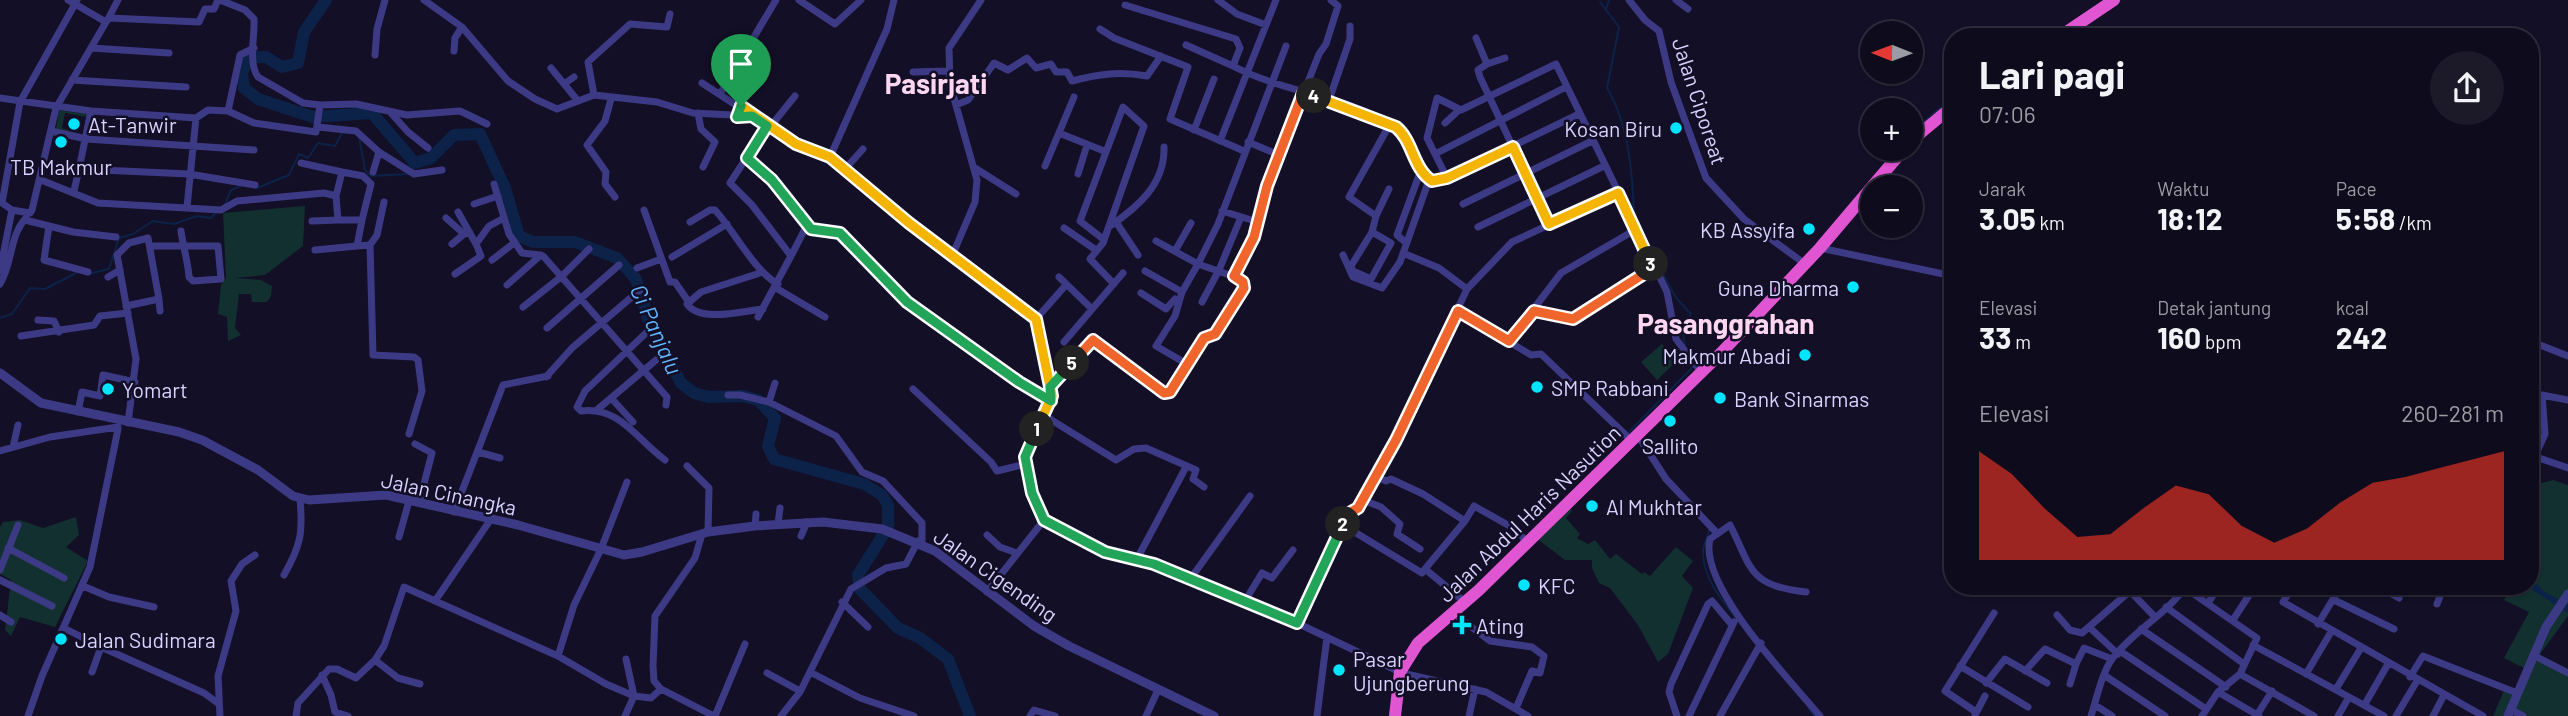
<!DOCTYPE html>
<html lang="id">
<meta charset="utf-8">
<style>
body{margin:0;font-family:Barlow,sans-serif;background:#1c1929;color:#f1f3f6;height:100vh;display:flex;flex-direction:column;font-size:26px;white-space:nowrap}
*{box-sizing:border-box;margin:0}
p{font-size:23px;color:#9b9ba3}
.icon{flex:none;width:38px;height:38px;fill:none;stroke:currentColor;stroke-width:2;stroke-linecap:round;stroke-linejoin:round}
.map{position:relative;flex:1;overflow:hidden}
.panel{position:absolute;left:1944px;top:28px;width:595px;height:567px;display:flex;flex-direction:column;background:#0e0b1c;border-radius:28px;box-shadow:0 2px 5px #0004,0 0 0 2px #2e2b3b}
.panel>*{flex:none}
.needle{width:46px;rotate:271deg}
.tools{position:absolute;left:1860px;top:21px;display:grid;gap:14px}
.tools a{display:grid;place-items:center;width:63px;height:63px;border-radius:50%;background:#0e0b1c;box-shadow:0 2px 5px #0004,0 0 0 2px #2e2b3b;font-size:35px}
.pin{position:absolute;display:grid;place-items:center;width:60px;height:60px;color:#fff;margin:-72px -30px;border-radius:50% 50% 50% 0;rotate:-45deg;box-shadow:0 0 7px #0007}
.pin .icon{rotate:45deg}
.km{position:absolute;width:35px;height:35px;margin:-18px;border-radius:50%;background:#222;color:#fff;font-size:19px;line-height:35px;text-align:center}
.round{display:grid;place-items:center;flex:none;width:74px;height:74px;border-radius:37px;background:#1c1929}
.overview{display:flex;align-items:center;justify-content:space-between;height:119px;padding:0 35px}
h1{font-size:38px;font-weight:700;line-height:52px}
.metrics{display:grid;grid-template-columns:repeat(3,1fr);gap:10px;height:119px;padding:7px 35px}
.metrics div{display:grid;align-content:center}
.metrics b{font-size:30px;font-weight:700}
.metrics small{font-size:19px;font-weight:400}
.metrics p{font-size:19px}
.chart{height:196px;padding:14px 35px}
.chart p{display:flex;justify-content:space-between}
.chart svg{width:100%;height:126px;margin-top:7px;fill:#d93025;opacity:.7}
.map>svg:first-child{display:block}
.green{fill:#12302f}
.water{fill:#0c2248}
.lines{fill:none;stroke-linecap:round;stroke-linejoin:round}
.stream{stroke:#0c2248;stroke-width:2}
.river{stroke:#0c2248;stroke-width:12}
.minor{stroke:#3d3a85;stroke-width:7}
.tertiary{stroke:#3d3a85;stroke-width:9}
.trunk{stroke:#e055d1;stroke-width:12}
.split-1-casing{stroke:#fff;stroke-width:14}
.split-2-casing{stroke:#fff;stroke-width:14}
.split-3-casing{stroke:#fff;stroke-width:14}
.split-4-casing{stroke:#fff;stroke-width:14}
.split-5-casing{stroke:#fff;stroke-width:14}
.split-6-casing{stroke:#fff;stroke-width:14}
.split-1{stroke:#f5b400;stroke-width:9}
.split-2{stroke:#22a559;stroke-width:9}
.split-3{stroke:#f0652b;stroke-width:9}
.split-4{stroke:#f5b400;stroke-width:9}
.split-5{stroke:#f0652b;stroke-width:9}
.split-6{stroke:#22a559;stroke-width:9}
.poi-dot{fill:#00e5ff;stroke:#130f26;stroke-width:2.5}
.labels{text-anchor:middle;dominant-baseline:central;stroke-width:5;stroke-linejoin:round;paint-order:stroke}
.street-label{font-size:21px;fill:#d9d4ff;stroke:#130f26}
.poi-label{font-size:21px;fill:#d9d4ff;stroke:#130f26;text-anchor:start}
.water-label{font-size:23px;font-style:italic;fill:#62b6ff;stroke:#130f26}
.district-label{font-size:28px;font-weight:bold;fill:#ffd6f0;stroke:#130f26}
</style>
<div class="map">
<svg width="2568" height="716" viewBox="0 0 2568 716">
<rect width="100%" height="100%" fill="#130f26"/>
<path class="green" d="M59 110 87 114V117L65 113 62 128 84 135 56 129Z
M305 206 303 246 265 275 235 278 261 280 272 286 271 296 267 302H252L251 294H239L235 328 241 335 228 341 227 317 218 314 221 285 226 278 223 213Z
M1662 344 1677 361 1657 380 1641 362Z
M2553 480 2568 485V616L2538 657 2568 673V716H2525L2512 709 2509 716H2493L2506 686 2515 689 2524 668 2504 658 2529 612 2504 600 2512 586H2530L2531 486Z
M1569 507 1572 511 1566 518 1580 534 1577 538 1588 544 1595 540 1610 559 1616 554 1642 574 1644 572 1650 576 1676 547 1693 561 1682 576 1693 588 1668 654 1658 662 1638 625 1610 588 1599 583 1592 568V560H1565L1536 538Z
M76 517 79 535 66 547 88 561 55 627 20 617 11 636 5 630 11 580 0 574V527L3 522 20 520 43 528Z"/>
<path class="water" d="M2531 327C2547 346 2541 358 2531 379V360L2535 349Z
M2531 579 2545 592 2568 605V613L2531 589Z"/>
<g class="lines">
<path class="stream" d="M1600 2 1619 27 1607 88C1629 124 1633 176 1634 218
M1606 9 1609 0
M2048 37 2059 30
M1931 115 1953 99
M1919 126 1929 117
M359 137 365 170 371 176 407 174
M257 188 289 175 299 154 308 158 318 143 335 146 342 133
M225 204 231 190 241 186
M92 273 109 269 119 238 133 234 153 221 174 224 197 216 211 218 216 212
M1662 273 1677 299 1691 314 1682 328 1685 345
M0 318 12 314 30 288 45 289 76 273
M1628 433 1694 366
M1709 530C1708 538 1703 544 1703 552 1703 578 1722 601 1737 619
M1808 708 1814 716"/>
<path class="river" d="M326 0 304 32 298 63 282 67 266 57H249L242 73 244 88 258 99 313 117 372 113 415 163 431 158 454 135 480 134 505 188 519 236 533 242H575L617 258 636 279 649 322 681 383 694 393 708 397 743 396 758 400 775 418 768 446 774 459 864 484 882 495 888 505V527L858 575 860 589 898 628 920 638 948 659 970 716"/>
<path class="minor" d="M68 0 75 4 20 102 2 203 12 210 30 213 32 210 56 108 106 22 75 4 77 0
M220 0 245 10 254 19C255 36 248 63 258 77L303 103 320 105 316 132 254 123 228 111 240 55 254 48
M424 0 462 27 508 81 535 99 557 109 594 95 657 102 693 113 752 116
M799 0 835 24 861 0
M1218 0 1237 14 1266 25
M1629 0 1645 20 1659 31 1671 82 1706 178 1744 219 1805 264
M1676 0 1688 9
M1125 5 1236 39 1240 48 1233 66C1284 93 1347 96 1396 127 1414 139 1413 170 1432 181L1447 178 1579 114
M109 18 199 22 205 9H214L218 0
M107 21 118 0
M1100 29 1114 38 1188 67 1170 119 1244 151
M1476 38 1487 64 1478 70 1480 77 1549 224
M1186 45 1233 66
M91 48 169 53
M454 51 455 38 462 27
M375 55 377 29 385 0
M1487 64 1505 58
M551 68 578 101
M913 72 948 71
M72 80 186 87
M702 83 796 144 830 157 909 223 1036 319 1052 396 1025 457 1032 493 1044 520 1105 552 1182 575 1297 623 1400 672
M564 84 574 77
M720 94 776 0
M594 95 588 62 630 24 667 27 670 14
M0 98 91 111 79 169 189 174 255 185
M611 99 605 121 587 145 606 172 605 184 615 197
M1329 100 1350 39V26
M320 105 356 104 407 115 460 111 487 124
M956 105 968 100 994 63 1008 70 1027 58 1036 68 1051 64 1056 72H1067L1072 81C1099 74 1119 71 1147 76L1161 56
M91 111 196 118 187 207
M391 113 408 132 428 148
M698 113 701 129 715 142 703 167
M196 118 208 110 228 111
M1445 123 1458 111
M318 127 356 131 379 152 414 174 442 170
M770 127 795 96
M1194 130 1214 79
M51 131 86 139 254 150
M1059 133 1104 151
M1220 141 1276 0
M1248 142 1279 155
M1435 154 1566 87
M830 157 887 29 894 0
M747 158 772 180 811 229 840 233 907 302 1019 382 1051 401
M301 163 342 172 336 196
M1045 166 1074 97
M846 168 863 149
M975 168 1016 194
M373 172 379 152
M1078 174 1087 145
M1447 178 1427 138 1437 98 1461 110 1556 64 1667 292 1676 339 1701 372
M41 180 98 203 221 210 237 201 324 193 336 196 338 220 312 221
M494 184 509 234 522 253 540 255
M74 191 79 169
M474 204 498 196
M1463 204 1592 141
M644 210 670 282H675L688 301
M1222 211 1258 222
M458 212 476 244
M1376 216 1389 189
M446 218 464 234 470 233
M25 220 73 232 116 237
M338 220H362L371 184 363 176 342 172
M690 222 710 210H715C735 232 755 272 778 284
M1116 222 1138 255
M49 226 44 260 88 272
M1110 226C1138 207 1165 184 1164 147
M1478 227 1604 166
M1064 228 1096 250
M1372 232 1391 243 1371 279 1353 271 1351 266 1372 232 1376 216 1349 197 1390 124
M1103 239 1080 221 1123 107 1144 126 1103 243 1090 259 1114 284
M1156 241 1198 264 1182 292 1175 316 1156 346 1187 364
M1404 241 1397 235 1421 170
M452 244 464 234
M370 245 377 235 384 202
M150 246H218L221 279 193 281 189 277C188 262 183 246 181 231
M357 246 370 245 373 355 414 357 418 360 422 391 409 434
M1820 248 1953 276
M315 250 357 246 362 220
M1175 251 1191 223
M1403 253 1439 268 1467 289
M1343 255 1353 277 1382 288 1400 262 1429 180
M791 256 807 225
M952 256 975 202 977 180 950 84 949 48 981 0
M672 257 727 224
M492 260 514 243
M637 268 661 259
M0 271 12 210
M1145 271 1182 292
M760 273 701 292 687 304C700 323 743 311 763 309
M455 274 481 256 476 244 489 226 504 218
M1234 276 1254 237 1267 186 1319 54 1326 44 1338 6 1331 0
M108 277 120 270
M1059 277 1092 309
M0 284C13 263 9 236 26 218
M507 285 541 255 544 257 667 397 666 405
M776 288 825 317
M1141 293 1166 309 1175 299
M1202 302 1219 270 1241 217
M126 306 159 299 160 311
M523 307 562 276 589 249
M1458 311 1531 355 1541 354 1631 440
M1534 311 1573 319 1653 268
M758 317 791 256 752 205 730 183 767 126
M1036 319 1065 286
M38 320 54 321 59 332
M547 328 619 265
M646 333 585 391 577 407 581 411C620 406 637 440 665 460
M21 336 94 325 100 316 128 313
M1509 341 1561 273 1635 230
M2530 341 2568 356
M1064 342 1123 273
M546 377 572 348 640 290
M1050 387 1093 340 1166 394 1204 338 1215 333 1243 289 1244 283 1238 278 1198 264 1218 224 1286 46
M913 389 991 462 997 471 1026 464
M728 395H740L769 402 836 436 862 472 883 481 922 523V544
M612 399 633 422
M769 402 775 383
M598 409 656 360
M78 412 82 392 100 396 103 375 135 382
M1045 416 1116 460 1134 449 1146 448 1196 470 1193 479 1204 487
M128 423 136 359 117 255 129 243 148 238 159 299
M1637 434 1666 479 1716 532
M415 444 432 453 419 503
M13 447 18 425
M0 451 50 437 118 427
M478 452 500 458
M2530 455 2568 468
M2535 456 2545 434 2542 395 2568 400
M687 466 709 488 708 532
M1374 476 1386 481 1391 479 1423 494 1465 521 1425 569 1465 602
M1363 500 1381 507 1400 524 1397 534 1420 549
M454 512 503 385 548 376
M1465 521 1474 506 1515 529 1527 542
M778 524 780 508
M1343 525 1422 573 1425 569
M755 526 756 514
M702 534 695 558 655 616 653 666 654 681 661 689 714 716
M987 535 1000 547 1017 553
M801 536 807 522
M399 537 409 501
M8 548 64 578
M1137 559 1186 467
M0 570 18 525
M284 575C301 545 303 533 300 499
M1191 578 1250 496
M0 580 52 606
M83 586 109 597 154 607
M2115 586 2123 596
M2293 586 2283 602 2483 716
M2377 586 2399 598
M2185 588 2257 638 2240 674 2218 692 2202 716
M987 592 1044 520
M1806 592C1748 586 1752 568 1730 525L1710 539C1698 585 1790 680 1820 716
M2334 600 2394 629
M435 601 491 519
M1245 601 1262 573 1272 578 1293 550
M842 602 868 627
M2208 603 2219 586
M2437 604 2444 586
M2166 607 2244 664
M1453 613 1490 641 1532 647 1544 656 1540 673 1532 671 1516 708
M0 615 11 622
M2057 615 2070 630 2082 633 2130 591 2154 616
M2233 620 2255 586
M1297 623C1308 598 1335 518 1358 508L1396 440 1467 289 1512 242 1618 193
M2318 624 2341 586
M2089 627 2118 654
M64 628 101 647 92 672
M2141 629 2226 687
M2253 645 2384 716
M101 647 204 693 219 704
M2120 651 2206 709
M2533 655 2568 673
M558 656 574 605 601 549 627 482
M375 660 398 678 420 684
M1960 666 2028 707
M2025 671 2045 649 2076 664 2084 648 2112 659
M810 672 860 698 914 716
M767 673 800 691
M1406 674 1486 692 1528 716
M2240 674 2314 716
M2306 674 2331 632
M322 675 331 695 335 712 348 716
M2104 675 2165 716
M2410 677 2423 656 2517 693
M1986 683 2005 659 2047 683
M2070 684 2076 664
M2336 689 2361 648
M2218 692 2259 716
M2365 704 2388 664
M2095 705 2112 716
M2511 710 2523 716
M1976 712 1945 691 1994 613
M1975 715 1985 696
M2257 715 2272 691
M28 716 42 676 90 567 118 429
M220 716 218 676 236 611 231 581 242 564 255 555
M296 716 298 703 329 669H337L356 678 375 660 384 646 404 587 558 656 606 684 634 696 651 698 661 689
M625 716 634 696 626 659
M715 716 745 644
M781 716 800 692 851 589 886 568 906 564 918 541
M1030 716 1034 710 1055 716
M1146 716 1158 690
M1317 716 1327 637
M1469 716 1475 689
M1677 716 1669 692 1671 684 1708 604 1712 601 1732 625
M1689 716 1734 622
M1720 716 1761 643
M2091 716C2097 698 2101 675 2112 659 2133 631 2167 614 2186 586
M2338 716 2349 697
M2396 716 2417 681
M2433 716 2444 695"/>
<path class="tertiary" d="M0 373 41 403 179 432 202 440 258 470 293 496 309 500 386 495 518 525 624 555 642 552 708 532 755 526 823 522 882 529 935 551 1034 626 1069 646 1214 716
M2508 716 2546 627 2568 594"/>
<path class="trunk" d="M2059 37 2114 0
M1911 141 1953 106
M1395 716 1400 672 1418 643 1479 590 1721 353 1820 248 1904 149"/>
</g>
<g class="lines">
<defs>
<path id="split-1" d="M741 106 796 144 830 157 909 223 1036 319 1052 396 1037 429"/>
<path id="split-2" d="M1037 429 1025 457 1032 493 1044 520 1105 552 1154 564 1297 623 1343 524"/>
<path id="split-3" d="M1343 524 1351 512 1358 508 1396 440 1458 311 1509 341 1534 311 1573 319 1653 268 1651 264"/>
<path id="split-4" d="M1314 96 1396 127C1413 141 1413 169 1432 181L1447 178 1513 147 1549 224 1618 193 1651 264"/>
<path id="split-5" d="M1072 363 1093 340 1164 393 1170 392 1204 338 1215 334 1244 288 1243 282 1234 276 1254 237 1267 186 1303 93 1314 96"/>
<path id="split-6" d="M741 106 737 117 752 116 767 126 747 158 772 180 811 229 840 233 907 302 1019 382 1051 401 1050 387 1072 363"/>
</defs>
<use href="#split-1" class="split-1-casing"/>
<use href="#split-2" class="split-2-casing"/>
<use href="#split-3" class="split-3-casing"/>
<use href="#split-4" class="split-4-casing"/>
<use href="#split-5" class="split-5-casing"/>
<use href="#split-6" class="split-6-casing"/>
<use href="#split-1" class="split-1"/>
<use href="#split-2" class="split-2"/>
<use href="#split-3" class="split-3"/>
<use href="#split-4" class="split-4"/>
<use href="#split-5" class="split-5"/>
<use href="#split-6" class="split-6"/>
</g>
<g class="poi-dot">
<circle cx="74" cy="124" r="7"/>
<circle cx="1676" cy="128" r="7"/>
<circle cx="61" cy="142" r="7"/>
<circle cx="1809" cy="229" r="7"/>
<circle cx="1853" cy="287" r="7"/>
<circle cx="1805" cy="355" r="7"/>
<circle cx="1537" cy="387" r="7"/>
<circle cx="108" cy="389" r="7"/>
<circle cx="1720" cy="398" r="7"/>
<circle cx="1670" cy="421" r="7"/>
<circle cx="1592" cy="506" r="7"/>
<circle cx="1524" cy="585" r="7"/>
<path d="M1458.5 614.5h7v7h7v7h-7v7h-7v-7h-7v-7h7z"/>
<circle cx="61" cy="639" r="7"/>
<circle cx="1339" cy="670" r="7"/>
</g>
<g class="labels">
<g class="street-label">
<text transform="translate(1700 101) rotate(72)">Jalan Ciporeat</text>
<text transform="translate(449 493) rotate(12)">Jalan Cinangka</text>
<text transform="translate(1529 513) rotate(-44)">Jalan Abdul Haris Nasution</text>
<text transform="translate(996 575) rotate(35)">Jalan Cigending</text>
</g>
<g class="poi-label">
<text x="88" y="124">At-Tanwir</text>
<text x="1662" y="128" text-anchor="end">Kosan Biru</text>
<text x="61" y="166" text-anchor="middle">TB Makmur</text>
<text x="1795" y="229" text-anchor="end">KB Assyifa</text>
<text x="1839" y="287" text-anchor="end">Guna Dharma</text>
<text x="1791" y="355" text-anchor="end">Makmur Abadi</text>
<text x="1551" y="387">SMP Rabbani</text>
<text x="122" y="389">Yomart</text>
<text x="1734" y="398">Bank Sinarmas</text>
<text x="1670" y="445" text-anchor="middle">Sallito</text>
<text x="1606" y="506">Al Mukhtar</text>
<text x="1538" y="585">KFC</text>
<text x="1476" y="625">Ating</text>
<text x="75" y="639">Jalan Sudimara</text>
<text x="1353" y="658">Pasar<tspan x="1353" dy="24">Ujungberung</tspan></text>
</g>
<g class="water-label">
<text transform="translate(657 329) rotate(66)">Ci Panjalu</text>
</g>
<g class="district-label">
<text x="936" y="83">Pasirjati</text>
<text x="1726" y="323">Pasanggrahan</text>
</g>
</g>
</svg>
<div class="tools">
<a><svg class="needle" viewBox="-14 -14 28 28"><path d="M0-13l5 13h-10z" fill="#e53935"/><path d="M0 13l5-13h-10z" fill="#9b9ba3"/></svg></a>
<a>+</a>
<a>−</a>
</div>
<div class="pin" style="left:741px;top:106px;background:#1e9e55"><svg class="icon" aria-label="arrive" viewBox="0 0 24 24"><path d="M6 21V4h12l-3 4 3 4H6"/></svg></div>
<b class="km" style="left:1037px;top:429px">1</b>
<b class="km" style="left:1343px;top:524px">2</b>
<b class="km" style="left:1651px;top:264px">3</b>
<b class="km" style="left:1314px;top:96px">4</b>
<b class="km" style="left:1072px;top:363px">5</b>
<section class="panel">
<div class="overview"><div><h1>Lari pagi</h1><p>07:06</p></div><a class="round"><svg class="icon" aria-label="share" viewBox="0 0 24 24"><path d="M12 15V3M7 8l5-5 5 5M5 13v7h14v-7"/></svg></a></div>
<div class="metrics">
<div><p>Jarak</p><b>3.05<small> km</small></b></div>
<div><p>Waktu</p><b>18:12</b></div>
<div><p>Pace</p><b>5:58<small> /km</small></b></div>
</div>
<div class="metrics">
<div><p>Elevasi</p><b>33<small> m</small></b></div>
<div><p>Detak jantung</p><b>160<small> bpm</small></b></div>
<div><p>kcal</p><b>242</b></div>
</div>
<div class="chart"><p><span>Elevasi</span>260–281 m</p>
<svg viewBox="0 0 160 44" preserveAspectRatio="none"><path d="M0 44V6L10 14L20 26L30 36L40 35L50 26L60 18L70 21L80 32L90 38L100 33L110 24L120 17L130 15L140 12L150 9L160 6V44z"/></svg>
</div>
</section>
</div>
